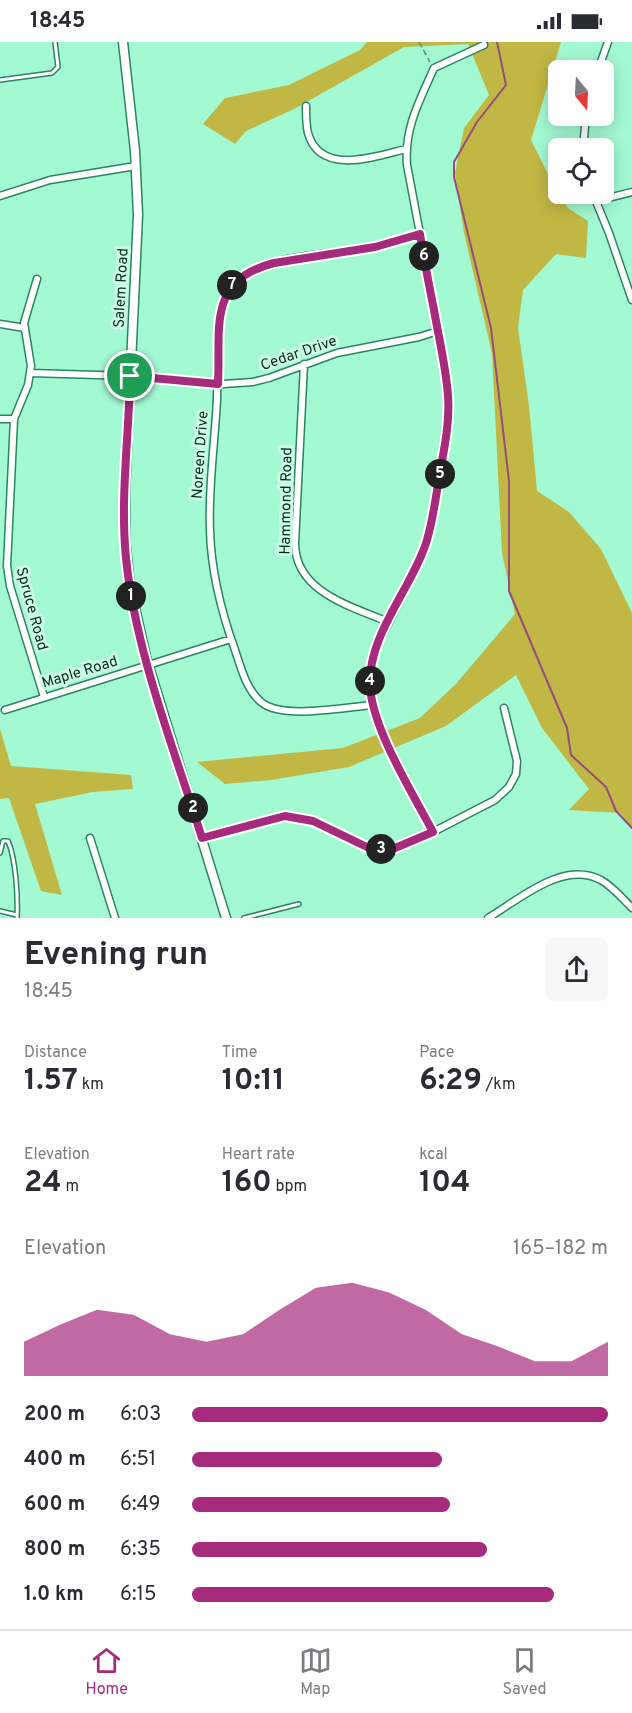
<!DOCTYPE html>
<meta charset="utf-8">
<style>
body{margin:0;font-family:Overpass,sans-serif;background:#f7f7f7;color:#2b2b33;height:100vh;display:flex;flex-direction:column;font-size:22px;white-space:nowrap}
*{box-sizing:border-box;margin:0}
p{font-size:20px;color:#7c7c81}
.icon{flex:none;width:33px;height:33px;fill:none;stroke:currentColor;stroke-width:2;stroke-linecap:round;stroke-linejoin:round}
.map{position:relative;height:876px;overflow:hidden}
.panel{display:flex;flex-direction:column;background:#fff;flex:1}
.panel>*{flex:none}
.needle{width:39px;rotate:162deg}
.buttons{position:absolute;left:548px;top:18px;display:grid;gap:12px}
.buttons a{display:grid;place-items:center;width:66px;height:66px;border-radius:9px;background:#fff;box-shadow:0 3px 15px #0003;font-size:30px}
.pin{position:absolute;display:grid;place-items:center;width:51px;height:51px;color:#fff;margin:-26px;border:3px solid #fff;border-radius:50%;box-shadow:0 2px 6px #0007}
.km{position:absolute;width:30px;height:30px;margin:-15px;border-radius:50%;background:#222;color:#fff;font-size:16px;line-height:30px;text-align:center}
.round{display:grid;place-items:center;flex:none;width:63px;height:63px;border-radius:9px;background:#f7f7f7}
.summary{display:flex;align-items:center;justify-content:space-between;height:102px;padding:0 24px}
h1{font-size:33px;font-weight:700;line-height:45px}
.figures{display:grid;grid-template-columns:repeat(3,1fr);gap:9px;height:102px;padding:6px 24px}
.figures div{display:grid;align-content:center}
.figures b{font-size:30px;font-weight:700}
.figures small{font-size:16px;font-weight:400}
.figures p{font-size:16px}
.chart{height:168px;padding:12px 24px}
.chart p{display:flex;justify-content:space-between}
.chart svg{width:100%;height:108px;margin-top:6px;fill:#a72b7d;opacity:.7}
ul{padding:0 24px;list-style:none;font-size:20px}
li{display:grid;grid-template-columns:96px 72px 1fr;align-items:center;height:45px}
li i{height:15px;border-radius:8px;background:#a72b7d}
.status{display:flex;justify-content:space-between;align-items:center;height:42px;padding:0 30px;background:#fff;direction:ltr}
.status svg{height:16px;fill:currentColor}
.dock{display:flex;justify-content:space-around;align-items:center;height:84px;border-top:2px solid #e1e1e2;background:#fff;font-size:16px;color:#7c7c81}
.dock a{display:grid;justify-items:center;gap:3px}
.dock .selected{color:#a72b7d}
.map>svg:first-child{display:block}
.forest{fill:#c0b744}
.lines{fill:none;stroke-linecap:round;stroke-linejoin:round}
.stream{stroke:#944d7c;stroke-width:2}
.lane-casing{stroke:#2b8463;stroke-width:6}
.street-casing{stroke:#2b8463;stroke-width:9}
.secondary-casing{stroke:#2b8463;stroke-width:11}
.path{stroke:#518f75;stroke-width:1.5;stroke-dasharray:6 3;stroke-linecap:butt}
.lane{stroke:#fff;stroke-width:3}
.street{stroke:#fff;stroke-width:6}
.secondary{stroke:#fff;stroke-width:8}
.route-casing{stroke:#fff;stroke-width:12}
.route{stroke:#a72b7d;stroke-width:8}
.labels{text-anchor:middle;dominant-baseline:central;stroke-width:6;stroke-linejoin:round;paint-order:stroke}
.street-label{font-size:15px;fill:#052b1d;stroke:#ccfee6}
</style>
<div class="status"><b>18:45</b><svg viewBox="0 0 49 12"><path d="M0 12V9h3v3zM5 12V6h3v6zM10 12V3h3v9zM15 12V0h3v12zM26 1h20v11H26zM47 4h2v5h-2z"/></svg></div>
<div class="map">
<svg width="632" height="876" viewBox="0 0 632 876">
<rect width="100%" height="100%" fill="#a2f9d2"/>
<path class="forest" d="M367 0H561L531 98 558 152 568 166 588 179 586 216 556 212 523 248 518 286 529 364 537 449 569 470 601 507 632 571V785L620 771 569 768 589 747 542 686 516 633 446 684 349 725 271 738 225 742 197 720 343 706 420 676 456 642 515 572 502 511 492 311 464 191 455 131 464 86 489 53 468 2 404 5 294 67 246 89 235 102 203 82 225 56 289 43 360 8Z
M0 687 11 724 131 733 133 747 93 750 35 762 62 853 41 849 9 756 0 757Z"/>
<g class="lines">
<path class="stream" d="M497 0 506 43 477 80 454 120V135L491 286 509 439V549L567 686 571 713 606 745 616 769 632 786"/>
<defs>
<path id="lane" d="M0 38 52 31 58 25 55 0
M0 811 3 799H8C16 817 18 856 17 876
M0 869 17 873
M244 876 299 862"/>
<path id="street" d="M598 28 608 0
M306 64C306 73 306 83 308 91 320 135 377 114 406 107
M583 106 586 74
M593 152 609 191 632 258
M0 154 50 138 136 124
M596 159 632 150
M37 237 24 281 31 324 28 343 14 377 7 524 10 544 44 655
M0 282 25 286
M304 322 295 501C295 550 351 564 388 580
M30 331 131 334 223 342 253 340 269 336 337 311 419 295 438 289
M0 377H14
M373 663C345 665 282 678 261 660 246 647 241 626 235 608 221 569 211 529 210 488 208 444 215 400 217 357 217 343 218 329 219 316 220 289 215 260 237 238 264 212 339 212 376 205 391 202 405 197 420 192
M5 668 231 597
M433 790 381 689 373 663 370 639 372 617 378 602 419 520 427 498 434 466 448 373 445 324 407 123C404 86 420 58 434 26L484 3
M90 796 115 876
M202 796 285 774 313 779 371 807 395 806 433 790 495 758 509 745 516 732 517 719 504 666
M488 876C520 857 563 818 601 838 613 845 622 856 632 866"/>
<path id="secondary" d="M123 0 135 109 138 173 125 449V497L130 544 146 615 226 876"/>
</defs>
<use href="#lane" class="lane-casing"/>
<use href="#street" class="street-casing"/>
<use href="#secondary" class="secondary-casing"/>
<path class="path" d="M419 0 430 20"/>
<use href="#lane" class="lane"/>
<use href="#street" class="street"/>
<use href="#secondary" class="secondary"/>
</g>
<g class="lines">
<defs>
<path id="route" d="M420 192C424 218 429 243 434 268 439 297 446 325 448 354 450 381 444 408 439 435 436 456 433 477 427 498 413 545 367 593 370 645 373 688 412 750 433 790L395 806 371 807 313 779 285 774 202 796C174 707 135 608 126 516 120 456 129 395 130 334L218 342C221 287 206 238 274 221L375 205Z"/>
</defs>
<use href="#route" class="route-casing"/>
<use href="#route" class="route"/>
</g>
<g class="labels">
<g class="street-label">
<text transform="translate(122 246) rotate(-87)">Salem Road</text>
<text transform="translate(299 312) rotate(-19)">Cedar Drive</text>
<text transform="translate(201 413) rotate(-86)">Noreen Drive</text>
<text transform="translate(287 459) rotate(-89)">Hammond Road</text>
<text transform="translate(31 567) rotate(75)">Spruce Road</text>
<text transform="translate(80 631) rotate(-17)">Maple Road</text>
</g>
</g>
</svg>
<div class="buttons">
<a><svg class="needle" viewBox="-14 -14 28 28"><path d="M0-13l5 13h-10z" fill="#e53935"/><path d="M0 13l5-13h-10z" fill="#7c7c81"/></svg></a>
<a><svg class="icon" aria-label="locate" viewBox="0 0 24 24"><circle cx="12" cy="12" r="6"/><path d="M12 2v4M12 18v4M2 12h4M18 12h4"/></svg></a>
</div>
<div class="pin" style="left:130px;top:334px;background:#1e9e55"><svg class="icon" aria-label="arrive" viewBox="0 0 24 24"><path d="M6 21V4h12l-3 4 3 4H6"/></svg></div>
<b class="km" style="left:131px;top:554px">1</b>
<b class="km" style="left:193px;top:766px">2</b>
<b class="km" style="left:381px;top:807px">3</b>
<b class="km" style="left:370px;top:639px">4</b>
<b class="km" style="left:440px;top:432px">5</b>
<b class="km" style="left:424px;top:214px">6</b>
<b class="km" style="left:232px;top:243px">7</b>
</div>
<section class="panel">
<div class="summary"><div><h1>Evening run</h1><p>18:45</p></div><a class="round"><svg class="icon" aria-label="share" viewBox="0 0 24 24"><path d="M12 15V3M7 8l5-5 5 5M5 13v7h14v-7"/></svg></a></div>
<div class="figures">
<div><p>Distance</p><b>1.57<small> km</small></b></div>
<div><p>Time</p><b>10:11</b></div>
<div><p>Pace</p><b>6:29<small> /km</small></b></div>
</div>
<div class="figures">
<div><p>Elevation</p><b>24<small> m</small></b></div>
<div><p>Heart rate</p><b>160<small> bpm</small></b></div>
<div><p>kcal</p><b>104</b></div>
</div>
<div class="chart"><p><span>Elevation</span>165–182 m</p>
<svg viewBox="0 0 160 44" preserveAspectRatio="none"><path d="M0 44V30L10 23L20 17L30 19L40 27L50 30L60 27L70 17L80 8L90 6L100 10L110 17L120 27L130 32L140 38L150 38L160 30V44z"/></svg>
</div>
<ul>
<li><b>200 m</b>6:03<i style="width:100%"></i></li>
<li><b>400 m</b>6:51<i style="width:60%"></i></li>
<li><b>600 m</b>6:49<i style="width:62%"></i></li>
<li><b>800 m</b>6:35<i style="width:71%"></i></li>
<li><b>1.0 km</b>6:15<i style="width:87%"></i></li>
</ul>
</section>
<nav class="dock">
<a class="selected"><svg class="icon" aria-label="home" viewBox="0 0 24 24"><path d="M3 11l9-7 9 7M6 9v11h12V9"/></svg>Home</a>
<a><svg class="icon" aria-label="map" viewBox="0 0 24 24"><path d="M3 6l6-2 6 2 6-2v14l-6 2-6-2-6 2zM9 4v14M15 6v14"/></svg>Map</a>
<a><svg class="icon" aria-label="saved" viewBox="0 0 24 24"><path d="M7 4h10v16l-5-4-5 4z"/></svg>Saved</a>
</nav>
